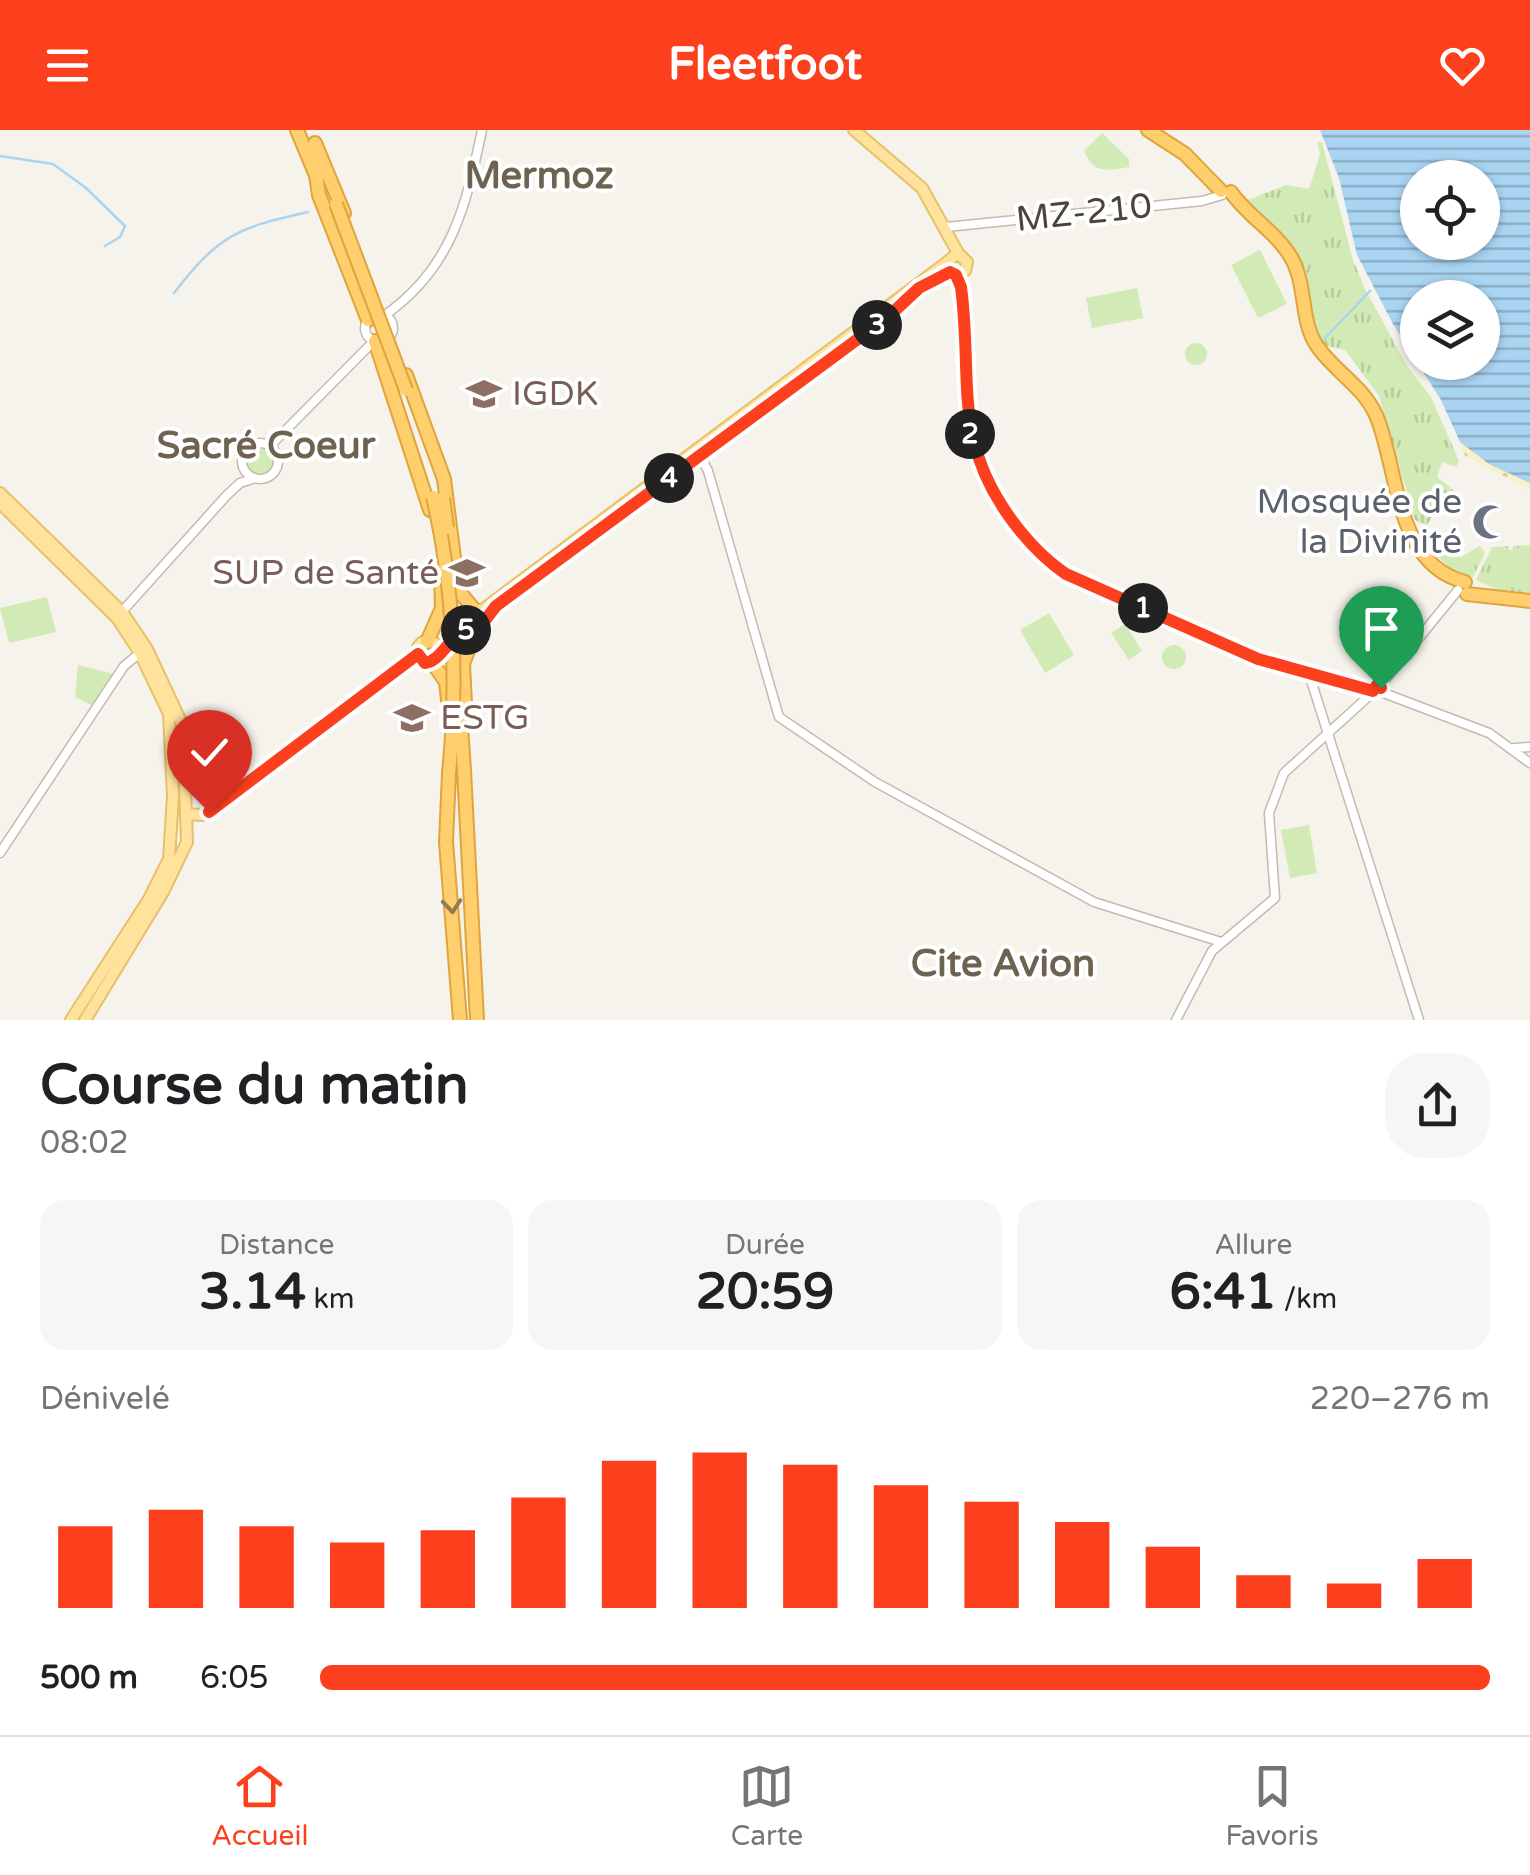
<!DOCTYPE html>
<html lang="fr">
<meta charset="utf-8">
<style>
body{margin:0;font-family:"Varela Round",sans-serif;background:#f6f6f6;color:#202124;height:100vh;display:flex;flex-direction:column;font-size:38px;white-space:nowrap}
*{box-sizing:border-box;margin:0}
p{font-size:32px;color:#757577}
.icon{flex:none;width:55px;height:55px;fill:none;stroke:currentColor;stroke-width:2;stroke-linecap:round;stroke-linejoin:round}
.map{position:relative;height:890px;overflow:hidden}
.panel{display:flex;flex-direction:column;background:#fff;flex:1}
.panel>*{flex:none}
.controls{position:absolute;left:1400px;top:30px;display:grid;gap:20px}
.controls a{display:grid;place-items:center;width:100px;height:100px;border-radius:50%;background:#fff;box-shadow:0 2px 8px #0004;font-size:50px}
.pin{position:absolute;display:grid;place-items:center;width:85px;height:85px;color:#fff;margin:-102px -42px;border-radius:50% 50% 50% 0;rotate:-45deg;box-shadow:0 0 10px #0007}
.pin .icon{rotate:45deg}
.km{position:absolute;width:50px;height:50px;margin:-25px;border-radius:50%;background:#222;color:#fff;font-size:28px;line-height:50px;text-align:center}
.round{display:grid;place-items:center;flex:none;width:105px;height:105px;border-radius:40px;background:#f6f6f6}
.headline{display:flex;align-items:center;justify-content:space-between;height:170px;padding:0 40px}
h1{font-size:55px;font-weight:700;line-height:75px}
.figures{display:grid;grid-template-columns:repeat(3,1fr);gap:15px;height:170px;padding:10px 40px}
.figures div{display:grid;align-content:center;border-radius:25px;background:#f6f6f6;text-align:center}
.figures b{font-size:50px;font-weight:700}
.figures small{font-size:28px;font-weight:400}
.figures p{font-size:28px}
.chart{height:280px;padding:20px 40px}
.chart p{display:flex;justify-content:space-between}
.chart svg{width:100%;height:180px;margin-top:10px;stroke:#fc3f1d;stroke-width:6}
ul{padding:0 40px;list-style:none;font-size:32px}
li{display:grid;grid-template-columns:160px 120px 1fr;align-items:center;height:75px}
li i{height:25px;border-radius:12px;background:#fc3f1d}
header{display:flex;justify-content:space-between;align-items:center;height:130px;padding:0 40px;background:#fc3f1d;color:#fff;font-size:45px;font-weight:700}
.tab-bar{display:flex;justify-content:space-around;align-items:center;height:140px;border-top:2px solid #e0e0e0;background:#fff;font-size:28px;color:#757577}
.tab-bar a{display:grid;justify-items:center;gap:5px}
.tab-bar .on{color:#fc3f1d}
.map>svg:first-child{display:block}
.grass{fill:url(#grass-tufts)}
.sand{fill:url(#sand-dots)}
.park{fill:#d2eab5}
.water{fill:url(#water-rules);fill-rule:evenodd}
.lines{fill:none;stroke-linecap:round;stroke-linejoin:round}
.stream{stroke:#a9d4f2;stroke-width:2.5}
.minor-casing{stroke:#c2bbae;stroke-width:11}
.major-casing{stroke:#e6c16a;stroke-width:14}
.highway-casing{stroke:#e0a43c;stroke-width:16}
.minor{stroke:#fff;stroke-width:8}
.major{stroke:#ffe39c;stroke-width:10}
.highway{stroke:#ffcf6e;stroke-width:12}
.highway-bridge-casing{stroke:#e0a43c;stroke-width:16;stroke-linecap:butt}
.highway-bridge{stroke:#ffcf6e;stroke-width:12}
.oneway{stroke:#937c4e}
.route-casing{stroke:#fff;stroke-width:20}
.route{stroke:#fc3f1d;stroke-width:12}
.labels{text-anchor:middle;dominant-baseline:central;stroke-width:8;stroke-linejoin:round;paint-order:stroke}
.street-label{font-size:35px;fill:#4b4439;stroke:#fff}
.education-label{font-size:35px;fill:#785e54;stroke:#fff;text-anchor:start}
.worship-label{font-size:35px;fill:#5b616d;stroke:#fff;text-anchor:end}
.neighbourhood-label{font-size:38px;font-weight:bold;fill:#6e6250;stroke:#fff}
</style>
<header><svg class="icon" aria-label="menu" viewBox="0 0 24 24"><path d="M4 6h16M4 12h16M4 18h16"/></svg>Fleetfoot<svg class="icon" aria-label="heart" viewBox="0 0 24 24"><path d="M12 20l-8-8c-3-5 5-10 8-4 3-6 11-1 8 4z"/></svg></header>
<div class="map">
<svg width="1530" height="890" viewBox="0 0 1530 890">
<defs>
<pattern id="grass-tufts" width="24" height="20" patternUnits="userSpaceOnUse" patternTransform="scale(2.5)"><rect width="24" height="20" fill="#d2eab5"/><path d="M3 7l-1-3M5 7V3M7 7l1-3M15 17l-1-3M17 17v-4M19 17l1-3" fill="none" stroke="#b6ca9c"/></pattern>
<pattern id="sand-dots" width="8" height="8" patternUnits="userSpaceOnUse" patternTransform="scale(2.5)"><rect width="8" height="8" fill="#f9efc9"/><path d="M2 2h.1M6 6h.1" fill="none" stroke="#d7cead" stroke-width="1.8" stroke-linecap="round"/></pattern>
<pattern id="water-rules" width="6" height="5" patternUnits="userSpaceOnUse" patternTransform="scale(2.5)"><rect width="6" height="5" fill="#a9d4f2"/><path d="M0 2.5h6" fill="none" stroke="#8caec5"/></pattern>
</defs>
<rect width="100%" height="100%" fill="#f6f3ec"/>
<path class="grass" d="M1317 12H1322L1353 130 1365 159 1407 236 1431 267 1459 331 1456 337 1442 332 1437 347 1463 368 1433 385 1427 396 1415 390 1379 266 1345 220 1327 216 1313 201 1302 141 1245 71 1286 55 1309 59 1320 24Z
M243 330a17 17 0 1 1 34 0a17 17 0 1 1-34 0Z
M1530 415V463L1496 459 1476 450 1492 417 1508 416 1510 421 1514 416Z
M1480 416 1485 423 1473 447 1450 439 1429 417 1461 427Z"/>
<path class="sand" d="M1460 312 1530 353V360L1465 326Z"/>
<path class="park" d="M1102 3 1129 29V37C1106 41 1094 44 1084 21Z
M1260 120 1287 174 1258 188 1231 135Z
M1137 158 1143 188 1092 198 1086 168Z
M1185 224a11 11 0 1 1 22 0a11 11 0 1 1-22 0Z
M47 467 56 502 9 513 0 478Z
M1049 483 1074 525 1045 543 1020 500Z
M1125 494 1142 521 1129 530 1111 503Z
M1162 527a12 12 0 1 1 24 0a12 12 0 1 1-24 0Z
M78 535 114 544 93 576 75 567Z
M1309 695 1317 743 1290 748 1281 700Z"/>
<path class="water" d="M1320 0H1530V353L1489 334 1460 312 1441 270 1393 194 1357 125 1339 48ZM1418 48H1482V112H1418ZM1418 168H1482V232H1418Z"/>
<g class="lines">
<path class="stream" d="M0 26 53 34 86 58 125 96 120 107 105 116
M174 163C220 104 237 98 308 82
M1325 208 1370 161"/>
<defs>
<path id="minor" d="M946 97 1202 71 1222 65
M956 145 962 167 973 318 992 363 1041 425 1066 444 1251 526 1373 561
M365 198a14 14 0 1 1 28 0a14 14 0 1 1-28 0Z
M385 185C452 138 466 76 482 0
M242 331a18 18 0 1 1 36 0a18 18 0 1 1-36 0Z
M270 316 374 211
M700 325 708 341 779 587 875 652 1094 772 1221 812
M119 485 227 365 240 353 255 348
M1309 544 1419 890
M1380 556 1458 460
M1381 562 1489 603 1530 633
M1514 618 1530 617
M0 723 124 536 141 522
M1176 890 1212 821 1275 768 1269 683 1284 643 1380 556 1381 562 1374 563"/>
<path id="major" d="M854 0 922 58 958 123 967 132 965 141 956 145 948 141 946 133 958 123
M0 363 122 482 147 519 183 596 187 712 163 762 85 890
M0 373 117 488 140 523 169 584 173 666 169 729 149 769 71 890
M464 489a10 10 0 1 1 20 0a10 10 0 1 1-20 0Z
M481 481 946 133
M417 522a11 11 0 1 1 22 0a11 11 0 1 1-22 0Z
M187 684 203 685 217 677 418 524"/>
<path id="highway" d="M297 0 317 48
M1148 0 1185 24 1221 61
M315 13 344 83
M316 45 319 65 368 190
M1231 62C1248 87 1277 102 1292 129 1307 157 1300 191 1317 216 1335 242 1362 255 1376 285 1399 339 1394 434 1465 452
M375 211 430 380
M406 245 444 349 458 460 473 478
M1467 464 1530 471
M427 512 442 478 441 444
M432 532 446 552 448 570
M466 594 463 534 476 499
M464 640 477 890
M449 643 446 712 460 890"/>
</defs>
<use href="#minor" class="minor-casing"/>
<use href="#major" class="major-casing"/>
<use href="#highway" class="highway-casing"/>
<use href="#minor" class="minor"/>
<use href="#major" class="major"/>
<use href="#highway" class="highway"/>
<defs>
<path id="highway-bridge" d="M336 74 406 260
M433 367C454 456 458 553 449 643
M443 368 447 398
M460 582 464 640"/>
</defs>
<use href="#highway-bridge" class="highway-bridge-casing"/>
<use href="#highway-bridge" class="highway-bridge"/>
</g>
<defs><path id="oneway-chevron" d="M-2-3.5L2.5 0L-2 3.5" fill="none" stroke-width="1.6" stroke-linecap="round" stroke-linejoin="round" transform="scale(2.5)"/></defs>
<use class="oneway" href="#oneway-chevron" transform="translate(452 776) rotate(85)"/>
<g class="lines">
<defs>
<path id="route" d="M209 682 418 524 425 533C445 530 449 499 479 498L496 476 889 186 919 158 950 142 956 145 961 157C973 249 952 308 1011 389 1027 411 1044 429 1066 444L1258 529 1373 561 1377 555 1381 558"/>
</defs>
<use href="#route" class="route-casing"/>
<use href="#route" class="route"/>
</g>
<defs>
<symbol id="university-bare" viewBox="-9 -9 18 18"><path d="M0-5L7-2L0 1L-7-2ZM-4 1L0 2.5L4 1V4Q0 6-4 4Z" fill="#8d6e63" stroke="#fff" stroke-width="2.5" paint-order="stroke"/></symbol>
<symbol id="mosque-bare" viewBox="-9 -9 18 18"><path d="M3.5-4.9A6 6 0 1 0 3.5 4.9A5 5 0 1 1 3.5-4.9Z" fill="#6b7280" stroke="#fff" stroke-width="2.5" paint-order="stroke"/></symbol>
</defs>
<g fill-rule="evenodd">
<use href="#university-bare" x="459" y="239" width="50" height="50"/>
<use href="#mosque-bare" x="1465" y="367" width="50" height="50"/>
<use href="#university-bare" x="442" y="418" width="50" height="50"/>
<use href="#university-bare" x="387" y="563" width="50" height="50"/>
</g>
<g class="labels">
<g class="street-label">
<text transform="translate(1084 83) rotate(-6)">MZ-210</text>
</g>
<g class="education-label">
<text x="512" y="264">IGDK</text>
<text x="439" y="443" text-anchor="end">SUP de Santé</text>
<text x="440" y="588">ESTG</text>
</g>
<g class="worship-label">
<text x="1462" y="372">Mosquée de<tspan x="1462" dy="40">la Divinité</tspan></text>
</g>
<g class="neighbourhood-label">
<text x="539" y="46">Mermoz</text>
<text x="266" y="316">Sacré Coeur</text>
<text x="1003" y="834">Cite Avion</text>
</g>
</g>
</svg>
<div class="controls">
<a><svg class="icon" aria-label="locate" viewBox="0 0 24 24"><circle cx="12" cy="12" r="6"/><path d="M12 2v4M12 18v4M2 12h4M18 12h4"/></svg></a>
<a><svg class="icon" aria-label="layers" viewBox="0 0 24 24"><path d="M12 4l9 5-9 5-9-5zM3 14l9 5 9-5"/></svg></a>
</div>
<div class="pin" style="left:1381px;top:558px;background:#1e9e55"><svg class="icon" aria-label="arrive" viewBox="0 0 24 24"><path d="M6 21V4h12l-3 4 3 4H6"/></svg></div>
<div class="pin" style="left:209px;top:682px;background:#d93025"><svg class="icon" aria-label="check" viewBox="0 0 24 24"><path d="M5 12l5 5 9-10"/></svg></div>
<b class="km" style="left:1143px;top:478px">1</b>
<b class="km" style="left:970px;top:304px">2</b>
<b class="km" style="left:877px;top:195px">3</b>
<b class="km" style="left:669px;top:348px">4</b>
<b class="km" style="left:466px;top:500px">5</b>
</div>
<section class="panel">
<div class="headline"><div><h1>Course du matin</h1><p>08:02</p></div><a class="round"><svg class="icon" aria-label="share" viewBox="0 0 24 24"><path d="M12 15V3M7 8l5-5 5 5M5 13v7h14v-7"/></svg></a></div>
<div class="figures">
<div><p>Distance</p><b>3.14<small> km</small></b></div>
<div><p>Durée</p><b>20:59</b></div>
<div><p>Allure</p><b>6:41<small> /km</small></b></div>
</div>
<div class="chart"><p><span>Dénivelé</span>220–276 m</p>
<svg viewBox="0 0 160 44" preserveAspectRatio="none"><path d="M5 44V24M15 44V20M25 44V24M35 44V28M45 44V25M55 44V17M65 44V8M75 44V6M85 44V9M95 44V14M105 44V18M115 44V23M125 44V29M135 44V36M145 44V38M155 44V32"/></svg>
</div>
<ul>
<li><b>500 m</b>6:05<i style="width:100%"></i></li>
</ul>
</section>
<nav class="tab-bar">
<a class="on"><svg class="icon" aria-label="home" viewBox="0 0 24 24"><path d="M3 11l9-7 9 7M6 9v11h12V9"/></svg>Accueil</a>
<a><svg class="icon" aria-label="map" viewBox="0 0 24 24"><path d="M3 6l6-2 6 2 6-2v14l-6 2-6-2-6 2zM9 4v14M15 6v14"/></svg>Carte</a>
<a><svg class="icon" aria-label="saved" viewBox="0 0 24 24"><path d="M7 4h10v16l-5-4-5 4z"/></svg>Favoris</a>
</nav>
